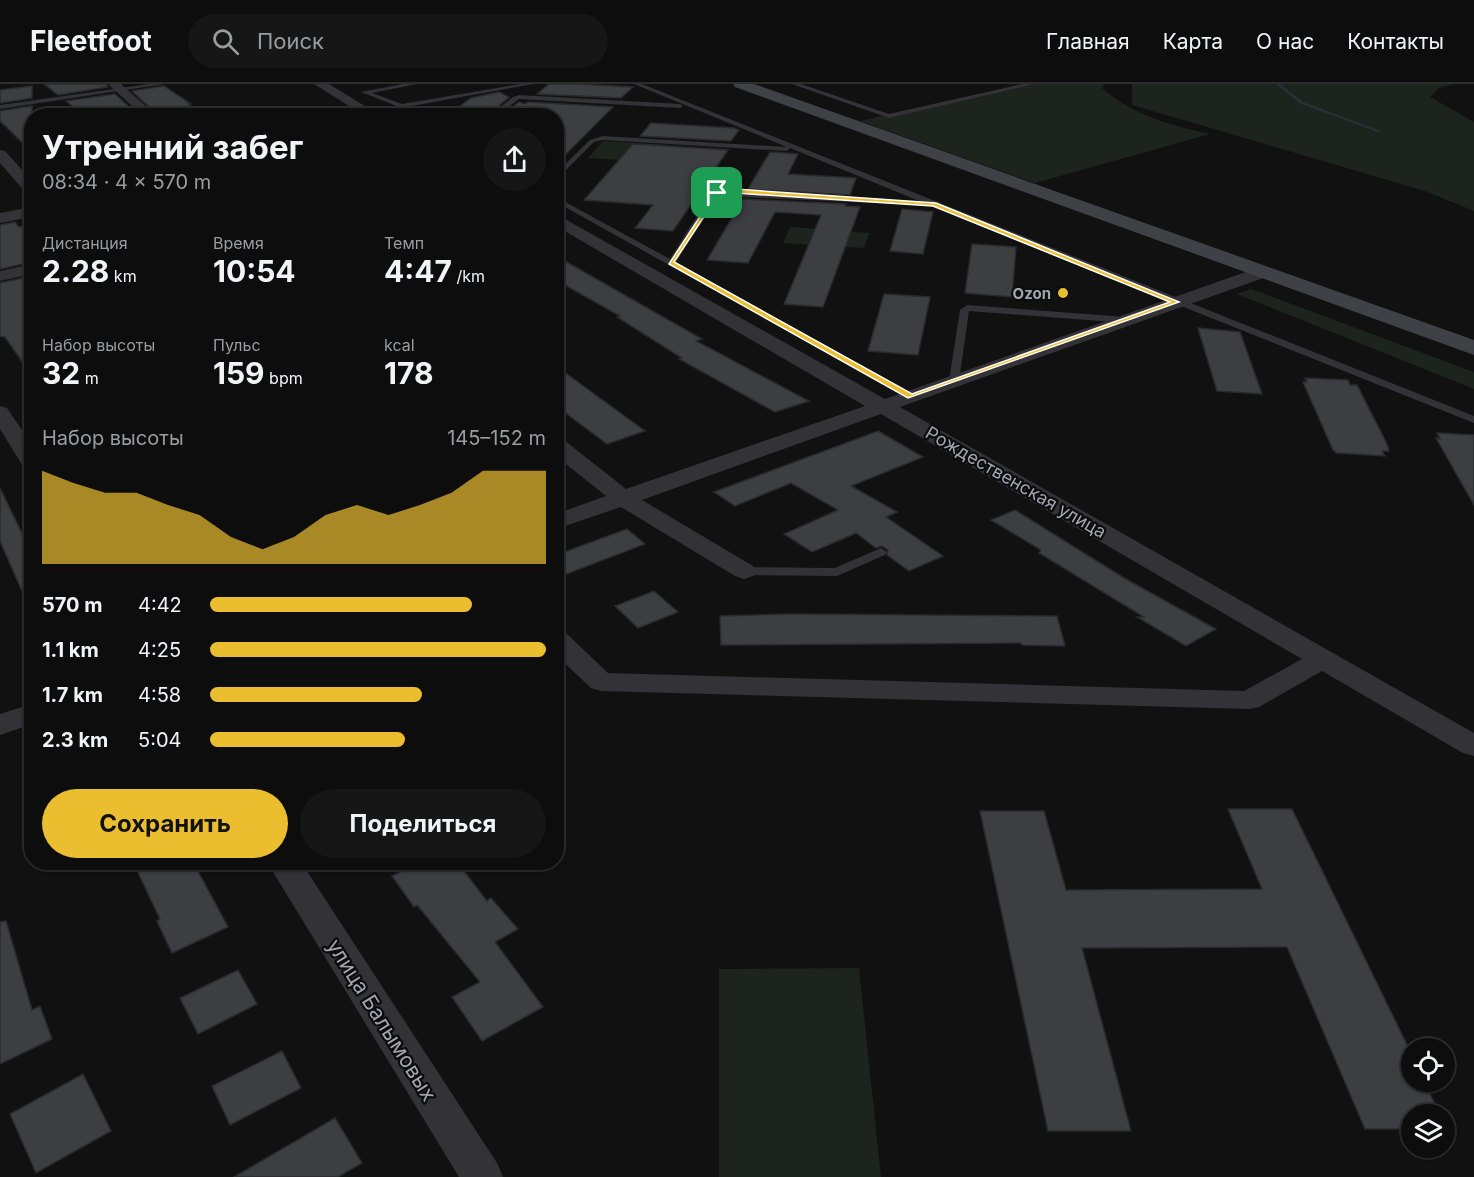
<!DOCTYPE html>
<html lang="ru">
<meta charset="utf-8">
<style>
body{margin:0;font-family:Inter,sans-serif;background:#161617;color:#f1f3f6;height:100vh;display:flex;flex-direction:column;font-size:22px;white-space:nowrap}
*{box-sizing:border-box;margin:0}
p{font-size:20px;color:#9a9c9e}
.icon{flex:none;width:33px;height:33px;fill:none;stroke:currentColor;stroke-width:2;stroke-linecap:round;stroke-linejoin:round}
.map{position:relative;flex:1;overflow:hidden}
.sheet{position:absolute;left:24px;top:24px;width:540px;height:762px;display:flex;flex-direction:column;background:#0d0d0e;border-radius:24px;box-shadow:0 2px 4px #0004,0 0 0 2px #2d2d2e}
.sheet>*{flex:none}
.tools{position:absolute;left:1401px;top:954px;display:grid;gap:12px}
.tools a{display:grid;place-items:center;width:54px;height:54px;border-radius:50%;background:#0d0d0e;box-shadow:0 2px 4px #0004,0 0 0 2px #2d2d2e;font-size:30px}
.pin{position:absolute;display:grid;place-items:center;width:51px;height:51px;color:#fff;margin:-26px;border-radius:12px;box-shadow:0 3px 9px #0006}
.round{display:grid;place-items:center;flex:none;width:63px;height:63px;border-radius:32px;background:#161617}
.overview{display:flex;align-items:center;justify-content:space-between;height:102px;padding:0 18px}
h1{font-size:33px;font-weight:700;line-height:45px}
.figures{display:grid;grid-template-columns:repeat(3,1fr);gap:9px;height:102px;padding:6px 18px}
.figures div{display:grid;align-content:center}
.figures b{font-size:30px;font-weight:700}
.figures small{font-size:16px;font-weight:400}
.figures p{font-size:16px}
.chart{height:168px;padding:12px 18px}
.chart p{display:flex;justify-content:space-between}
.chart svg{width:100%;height:108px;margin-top:6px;fill:#ebbe2f;opacity:.7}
.cta{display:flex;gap:12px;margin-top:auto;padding:12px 18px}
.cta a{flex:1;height:69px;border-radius:36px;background:#ebbe2f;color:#111;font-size:24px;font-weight:700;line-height:69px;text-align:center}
.cta a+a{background:#161617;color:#f1f3f6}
ul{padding:0 18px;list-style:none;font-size:20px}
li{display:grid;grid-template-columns:96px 72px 1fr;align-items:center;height:45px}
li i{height:15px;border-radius:8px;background:#ebbe2f}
header{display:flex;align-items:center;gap:36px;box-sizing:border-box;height:84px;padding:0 30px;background:#0d0d0e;border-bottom:2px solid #2d2d2e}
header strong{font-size:28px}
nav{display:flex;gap:33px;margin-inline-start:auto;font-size:21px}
.search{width:420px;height:54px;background:#161617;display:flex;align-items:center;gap:15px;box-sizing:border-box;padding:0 21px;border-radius:33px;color:#9a9c9e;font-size:22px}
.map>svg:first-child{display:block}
.green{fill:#1d241e}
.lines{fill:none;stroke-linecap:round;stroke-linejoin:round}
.stream{fill:#2a3037;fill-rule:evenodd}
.building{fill:#3d3e42;stroke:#2b2b2e;stroke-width:1.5}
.lane{fill:#323237;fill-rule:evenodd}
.street{fill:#323237;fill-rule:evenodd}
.secondary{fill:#404147;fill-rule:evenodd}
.route{fill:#ebbe2f;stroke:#fff;stroke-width:1.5;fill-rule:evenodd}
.poi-dot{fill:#ebbe2f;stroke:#0c0c0d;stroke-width:2}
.labels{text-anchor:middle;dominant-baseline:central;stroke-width:4.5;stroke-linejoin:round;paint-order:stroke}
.far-poi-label{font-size:15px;font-weight:bold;fill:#a2a6b2;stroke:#0c0c0d;text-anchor:end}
.street-label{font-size:18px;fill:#a2a6b2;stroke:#0c0c0d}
.near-street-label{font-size:21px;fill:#a2a6b2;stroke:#0c0c0d}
</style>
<header>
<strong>Fleetfoot</strong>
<div class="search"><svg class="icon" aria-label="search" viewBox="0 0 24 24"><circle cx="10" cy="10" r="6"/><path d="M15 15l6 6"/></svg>Поиск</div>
<nav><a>Главная</a><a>Карта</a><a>О нас</a><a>Контакты</a></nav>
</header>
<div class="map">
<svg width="1474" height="1093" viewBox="0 0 1474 1093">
<rect width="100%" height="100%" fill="#111112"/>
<path class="green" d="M1026 0H1104L1102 4C1130 30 1172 42 1210 50L1035 99 860 37Z
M1132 0H1454L1439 4 1430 13 1474 38V127L1425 107 1132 21Z
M603 57 670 61 656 78 588 74Z
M790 143 869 149 864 164 783 159Z
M1251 205 1474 288V305L1237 210Z
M859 884 881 1093H719V885Z"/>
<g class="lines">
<path class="stream" d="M1276 0H1280L1303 18 1381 47 1378 48 1301 20Z"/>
</g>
<path class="building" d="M44 0H106L108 3 58 11Z
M549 0H577L633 3 621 14 537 10Z
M32 2V14L0 19V6Z
M164 2 191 20H188L204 32H159L132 7Z
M499 8 509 13 487 32H447L471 14Z
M115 10 139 32H85L66 17Z
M519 18 525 20 528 18 613 23 556 80V32H501Z
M32 22V68L0 37V27Z
M651 39 734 44 739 46 731 57 640 52Z
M633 60 728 66 673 147 635 144 653 121 584 116Z
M770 68 798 70 788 90 856 94 850 111 748 105Z
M743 115 846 120 845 122 860 123 823 223 784 220 821 131 775 128 748 179 707 176Z
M902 125 933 128 923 170 890 167Z
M15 138 19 143 32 141V178L0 185V141Z
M972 160 1016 163 1012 213 965 209Z
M556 172 702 255 696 257 809 317 775 328 679 275 682 274 617 233 620 232 556 196Z
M32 192V292L5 253 0 252V199Z
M884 210 930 213 918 271 868 267Z
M1198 244 1240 248 1262 310 1217 307Z
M556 282 645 347 607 360 579 339 556 322Z
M1305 294 1348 296 1350 301H1357L1387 360 1389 367H1382L1385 372 1337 369 1333 366 1303 298H1307Z
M878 347 923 373 851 402 897 428 886 433 943 472 909 487 887 471 888 466 882 462 876 464 856 449 812 468 784 450 838 426 791 399 735 422 714 408Z
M1437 349 1474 351V421L1436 354 1440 355Z
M0 404 32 470V530L0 457Z
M1015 426 1124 494 1216 545 1186 562 1137 533H1144L1039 469 1041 466 991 436Z
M627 445 645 460 556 494V471Z
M654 507 678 528 638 544 615 522Z
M792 530 1057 532 1065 562 1022 561 1021 559 721 561 720 532Z
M1228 725H1292L1412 971V998H1424L1440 1030H1412V1045H1365L1287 863 1082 864 1131 1047H1048L980 727H1044L1066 806 1262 805Z
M133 778H193L228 843 172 869 157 837 160 835Z
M420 778H457L487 817 491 814 518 845 495 858 543 923 482 957 452 913 480 898 417 821 414 823 392 792Z
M6 837 32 926 40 922 52 955 0 980V838Z
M238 886 257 920 198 950 180 914Z
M282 967 301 1004 230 1041 212 1002Z
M83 990 111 1047 36 1089 10 1030Z
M335 1034 362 1079 338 1093H234Z"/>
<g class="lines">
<path class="lane" d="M149 0H165L0 25V21Z
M403 0H417L372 9 402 20 520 0H533L406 23 414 32H407L399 23 361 8Z
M634 0H642L1474 332V339L923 119 920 121 718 112 676 178 916 312 915 314H907L556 118V113L670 175 712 108 721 106 919 117 790 64 787 67 603 56 594 58 556 96V89L590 56 603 52 787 63Z
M792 0H801L889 30 1023 0H1034L889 34Z
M519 11 680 20 683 22 680 24 519 15 497 32H489L513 13Z
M967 221 1126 233 1131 236 1126 239 969 227 959 297 954 300 949 297 960 226Z
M881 464 887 468 885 471 837 492 744 491 738 487 744 483 835 484Z"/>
<path class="street" d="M108 0H121L157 32H143Z
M314 0H329L381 32H365Z
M0 66 5 67 32 97V111L27 110 0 79Z
M32 123V133L0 139V129Z
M556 130 885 315 1257 184H1269L1272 188 1269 192 900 323 1474 649V672L1463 669 1322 587 1259 623 1249 625 601 607 591 604 556 571V547L566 549 608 589 1244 607 1302 575 881 330 642 416 753 482 757 487 753 492 744 495 735 492 621 423 556 445V430L606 412 556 372V355L564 356 626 405 865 322 556 142Z
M32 180V190L0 197V187Z
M0 322 7 324 32 361V386L24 384 0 345Z
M32 620V640L0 651V630Z
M267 778H301L497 1079 503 1093H459Z"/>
<path class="secondary" d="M733 0H754L1474 256V271L735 3Z"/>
</g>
<path class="route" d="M735 105 936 119 1179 218 908 314 669 180 716 108ZM735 109 933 122 1170 218 912 310 674 178 719 110Z"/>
<circle class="poi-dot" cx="1063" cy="209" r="6"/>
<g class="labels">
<g class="far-poi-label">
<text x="1051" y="209">Ozon</text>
</g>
<g class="street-label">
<text transform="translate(1016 398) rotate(30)">Рождественская улица</text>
</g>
<g class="near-street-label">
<text transform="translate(382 936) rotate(58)">улица Балымовых</text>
</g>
</g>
</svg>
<div class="tools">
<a><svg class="icon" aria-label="locate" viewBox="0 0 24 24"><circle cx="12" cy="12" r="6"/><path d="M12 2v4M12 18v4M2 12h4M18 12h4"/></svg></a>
<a><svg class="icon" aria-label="layers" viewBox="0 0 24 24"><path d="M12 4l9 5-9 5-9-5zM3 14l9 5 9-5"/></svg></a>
</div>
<div class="pin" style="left:717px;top:109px;background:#1e9e55"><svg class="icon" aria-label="arrive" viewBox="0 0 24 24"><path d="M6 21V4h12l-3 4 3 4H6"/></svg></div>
<section class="sheet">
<div class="overview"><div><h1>Утренний забег</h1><p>08:34 · 4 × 570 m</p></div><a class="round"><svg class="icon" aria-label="share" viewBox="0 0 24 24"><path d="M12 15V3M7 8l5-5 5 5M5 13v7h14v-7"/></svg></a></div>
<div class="figures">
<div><p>Дистанция</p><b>2.28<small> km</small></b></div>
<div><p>Время</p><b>10:54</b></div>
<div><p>Темп</p><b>4:47<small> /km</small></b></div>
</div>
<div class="figures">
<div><p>Набор высоты</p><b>32<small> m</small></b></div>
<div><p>Пульс</p><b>159<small> bpm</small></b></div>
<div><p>kcal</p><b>178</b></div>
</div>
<div class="chart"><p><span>Набор высоты</span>145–152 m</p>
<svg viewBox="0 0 160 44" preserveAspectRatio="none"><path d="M0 44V6L10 11L20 15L30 15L40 20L50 24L60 33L70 38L80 33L90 24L100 20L110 24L120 20L130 15L140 6L150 6L160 6V44z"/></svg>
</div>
<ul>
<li><b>570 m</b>4:42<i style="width:78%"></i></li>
<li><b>1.1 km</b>4:25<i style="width:100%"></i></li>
<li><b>1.7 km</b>4:58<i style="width:63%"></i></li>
<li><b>2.3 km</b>5:04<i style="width:58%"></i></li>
</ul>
<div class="cta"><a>Сохранить</a><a>Поделиться</a></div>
</section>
</div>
